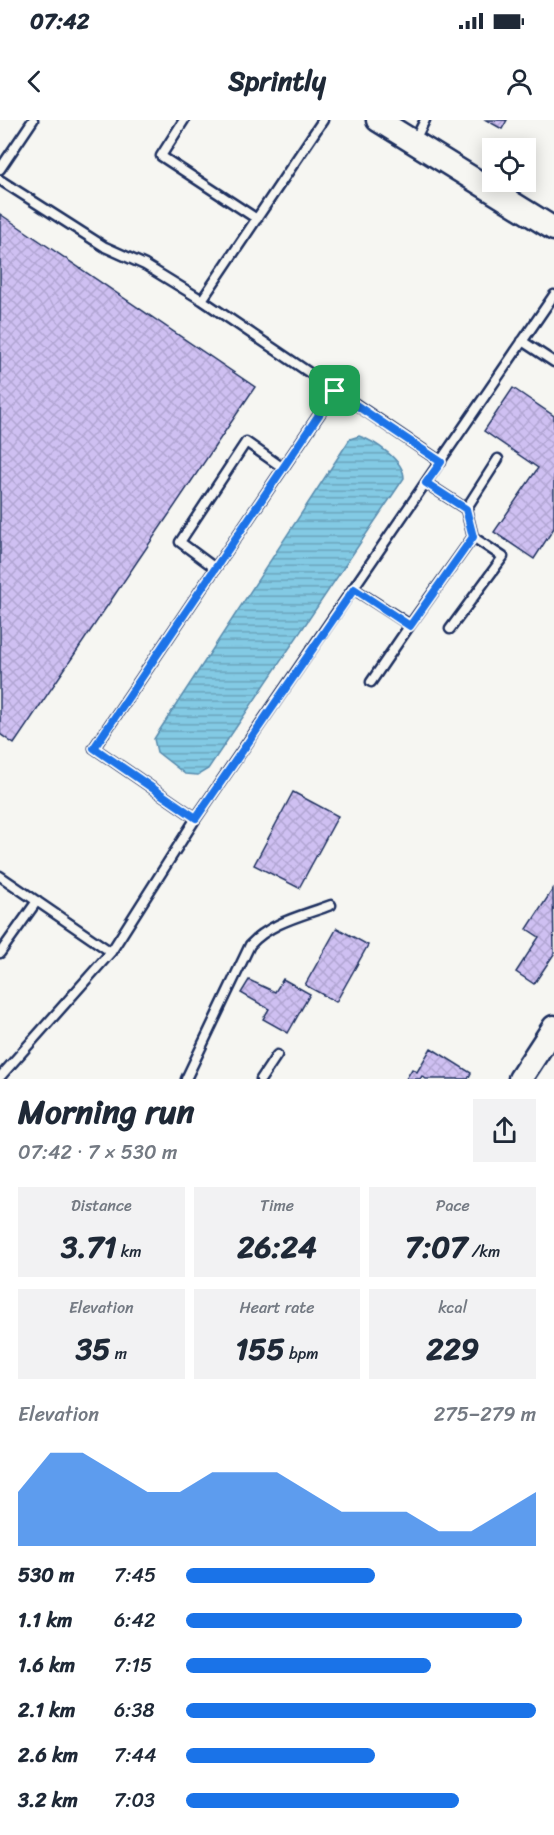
<!DOCTYPE html>
<meta charset="utf-8">
<style>
body{margin:0;font-family:Sriracha,sans-serif;background:#f2f2f3;color:#1f2937;height:100vh;display:flex;flex-direction:column;font-size:22px;white-space:nowrap}
*{box-sizing:border-box;margin:0}
p{font-size:20px;color:#747a83}
.icon{flex:none;width:33px;height:33px;fill:none;stroke:currentColor;stroke-width:2;stroke-linecap:round;stroke-linejoin:round}
.map{position:relative;height:959px;overflow:hidden}
.drawer{display:flex;flex-direction:column;background:#fff;flex:1}
.drawer>*{flex:none}
.fabs{position:absolute;left:482px;top:18px;display:grid;gap:12px}
.fabs a{display:grid;place-items:center;width:54px;height:54px;border-radius:0px;background:#fff;box-shadow:0 3px 15px #0003;font-size:30px}
.pin{position:absolute;display:grid;place-items:center;width:51px;height:51px;color:#fff;margin:-26px;border-radius:12px;box-shadow:0 3px 9px #0006}
.round{display:grid;place-items:center;flex:none;width:63px;height:63px;border-radius:0px;background:#f2f2f3}
.summary{display:flex;align-items:center;justify-content:space-between;height:102px;padding:0 18px}
h1{font-size:33px;font-weight:700;line-height:45px}
.metrics{display:grid;grid-template-columns:repeat(3,1fr);gap:9px;height:102px;padding:6px 18px}
.metrics div{display:grid;align-content:center;border-radius:0px;background:#f2f2f3;text-align:center}
.metrics b{font-size:30px;font-weight:700}
.metrics small{font-size:16px;font-weight:400}
.metrics p{font-size:16px}
.chart{height:168px;padding:12px 18px}
.chart p{display:flex;justify-content:space-between}
.chart svg{width:100%;height:108px;margin-top:6px;fill:#1a73e8;opacity:.7}
ul{padding:0 18px;list-style:none;font-size:20px}
li{display:grid;grid-template-columns:96px 72px 1fr;align-items:center;height:45px}
li i{height:15px;border-radius:8px;background:#1a73e8}
.status{display:flex;justify-content:space-between;align-items:center;height:42px;padding:0 30px;background:#fff;direction:ltr}
.status svg{height:16px;fill:currentColor}
header{display:flex;justify-content:space-between;align-items:center;height:78px;padding:0 18px;background:#fff;font-size:27px;font-weight:700}
.map>svg:first-child{display:block}
.water{fill:url(#water-rules);stroke:#598cae;stroke-width:1.5}
.building{fill:url(#building-cross-hatch);stroke:#1b2f5e;stroke-width:1.5}
.lines{fill:none;stroke-linecap:round;stroke-linejoin:round}
.lane-casing{stroke:#1b2f5e;stroke-width:13}
.secondary-casing{stroke:#1b2f5e;stroke-width:27}
.lane{stroke:#f6f6f2;stroke-width:8}
.secondary{stroke:#f6f6f2;stroke-width:22}
.route-casing{stroke:#fff;stroke-width:12}
.route{stroke:#1a73e8;stroke-width:8}
</style>
<div class="status"><b>07:42</b><svg viewBox="0 0 49 12"><path d="M0 12V9h3v3zM5 12V6h3v6zM10 12V3h3v9zM15 12V0h3v12zM26 1h20v11H26zM47 4h2v5h-2z"/></svg></div>
<header><svg class="icon" aria-label="back" viewBox="0 0 24 24"><path d="M15 5l-7 7 7 7"/></svg>Sprintly<svg class="icon" aria-label="person" viewBox="0 0 24 24"><circle cx="12" cy="8" r="4"/><path d="M4 21q1-7 8-7t8 7"/></svg></header>
<div class="map">
<svg width="554" height="959" viewBox="0 0 554 959">
<defs>
<pattern id="water-rules" width="6" height="5" patternUnits="userSpaceOnUse" patternTransform="scale(1.5)"><rect width="6" height="5" fill="#83cae4"/><path d="M0 2.5h6" fill="none" stroke="#6aa4bc"/></pattern>
<pattern id="building-cross-hatch" width="8" height="8" patternUnits="userSpaceOnUse" patternTransform="scale(1.5)"><rect width="8" height="8" fill="#cfc0f2"/><path d="M0 0l8 8M0 8l8-8" fill="none" stroke="#b1a5d2"/></pattern>
</defs>
<rect width="100%" height="100%" fill="#f6f6f2"/>
<filter id="ink" filterUnits="userSpaceOnUse"><feTurbulence type="fractalNoise" baseFrequency=".0167" numOctaves="2"/><feDisplacementMap in="SourceGraphic" scale="12" xChannelSelector="R" yChannelSelector="G"/><feConvolveMatrix kernelMatrix="1 2 1 2 8 2 1 2 1" color-interpolation-filters="sRGB"/></filter>
<g filter="url(#ink)">
<path class="water" d="M359 316C374 321 404 340 404 358L208 649 198 655 185 654 157 632 154 619 159 611 350 319Z"/>
<path class="building" d="M486 0H507L502 9Z
M0 94 255 267 14 624 0 614Z
M513 268 554 296V408L534 439 494 412 538 348 484 311Z
M293 672 338 696 299 768 254 745Z
M553 769 554 834 534 864 516 852 539 817 527 809Z
M337 808 368 825 336 882 305 865Z
M283 859 310 874 288 913 263 899 269 889 241 873 249 860 275 872Z
M431 928 471 953 468 959H426L422 956 420 959H406L412 949 417 952Z"/>
<g class="lines">
<defs>
<path id="lane" d="M184 0 161 36 257 99
M414 22 425 0
M0 49 33 0
M0 60 105 127 145 145 202 180 441 342
M202 180 323 0
M522 221 554 242
M466 389 498 339
M215 448 180 422 246 322 283 348
M354 469 410 505 473 417 466 389 426 363
M450 509 503 437 473 417
M371 562 410 505
M196 698 94 628 335 271
M0 756 111 832
M0 833 37 781
M0 957 111 832 196 698 554 175
M186 959 250 825C271 802 302 796 331 785
M261 959 277 935"/>
<path id="secondary" d="M378 0 554 109
M520 959 554 907"/>
</defs>
<use href="#lane" class="lane-casing"/>
<use href="#secondary" class="secondary-casing"/>
<use href="#lane" class="lane"/>
<use href="#secondary" class="secondary"/>
</g>
</g>
<g class="lines" filter="url(#ink)">
<defs>
<path id="route" d="M335 271 441 342 426 363 466 389 473 417 410 506 354 469 196 698 94 628Z"/>
</defs>
<use href="#route" class="route-casing"/>
<use href="#route" class="route"/>
</g>
</svg>
<div class="fabs">
<a><svg class="icon" aria-label="locate" viewBox="0 0 24 24"><circle cx="12" cy="12" r="6"/><path d="M12 2v4M12 18v4M2 12h4M18 12h4"/></svg></a>
</div>
<div class="pin" style="left:335px;top:271px;background:#1e9e55"><svg class="icon" aria-label="arrive" viewBox="0 0 24 24"><path d="M6 21V4h12l-3 4 3 4H6"/></svg></div>
</div>
<section class="drawer">
<div class="summary"><div><h1>Morning run</h1><p>07:42 · 7 × 530 m</p></div><a class="round"><svg class="icon" aria-label="share" viewBox="0 0 24 24"><path d="M12 15V3M7 8l5-5 5 5M5 13v7h14v-7"/></svg></a></div>
<div class="metrics">
<div><p>Distance</p><b>3.71<small> km</small></b></div>
<div><p>Time</p><b>26:24</b></div>
<div><p>Pace</p><b>7:07<small> /km</small></b></div>
</div>
<div class="metrics">
<div><p>Elevation</p><b>35<small> m</small></b></div>
<div><p>Heart rate</p><b>155<small> bpm</small></b></div>
<div><p>kcal</p><b>229</b></div>
</div>
<div class="chart"><p><span>Elevation</span>275–279 m</p>
<svg viewBox="0 0 160 44" preserveAspectRatio="none"><path d="M0 44V22L10 6L20 6L30 14L40 22L50 22L60 14L70 14L80 14L90 22L100 30L110 30L120 30L130 38L140 38L150 30L160 22V44z"/></svg>
</div>
<ul>
<li><b>530 m</b>7:45<i style="width:54%"></i></li>
<li><b>1.1 km</b>6:42<i style="width:96%"></i></li>
<li><b>1.6 km</b>7:15<i style="width:70%"></i></li>
<li><b>2.1 km</b>6:38<i style="width:100%"></i></li>
<li><b>2.6 km</b>7:44<i style="width:54%"></i></li>
<li><b>3.2 km</b>7:03<i style="width:78%"></i></li>
</ul>
</section>
